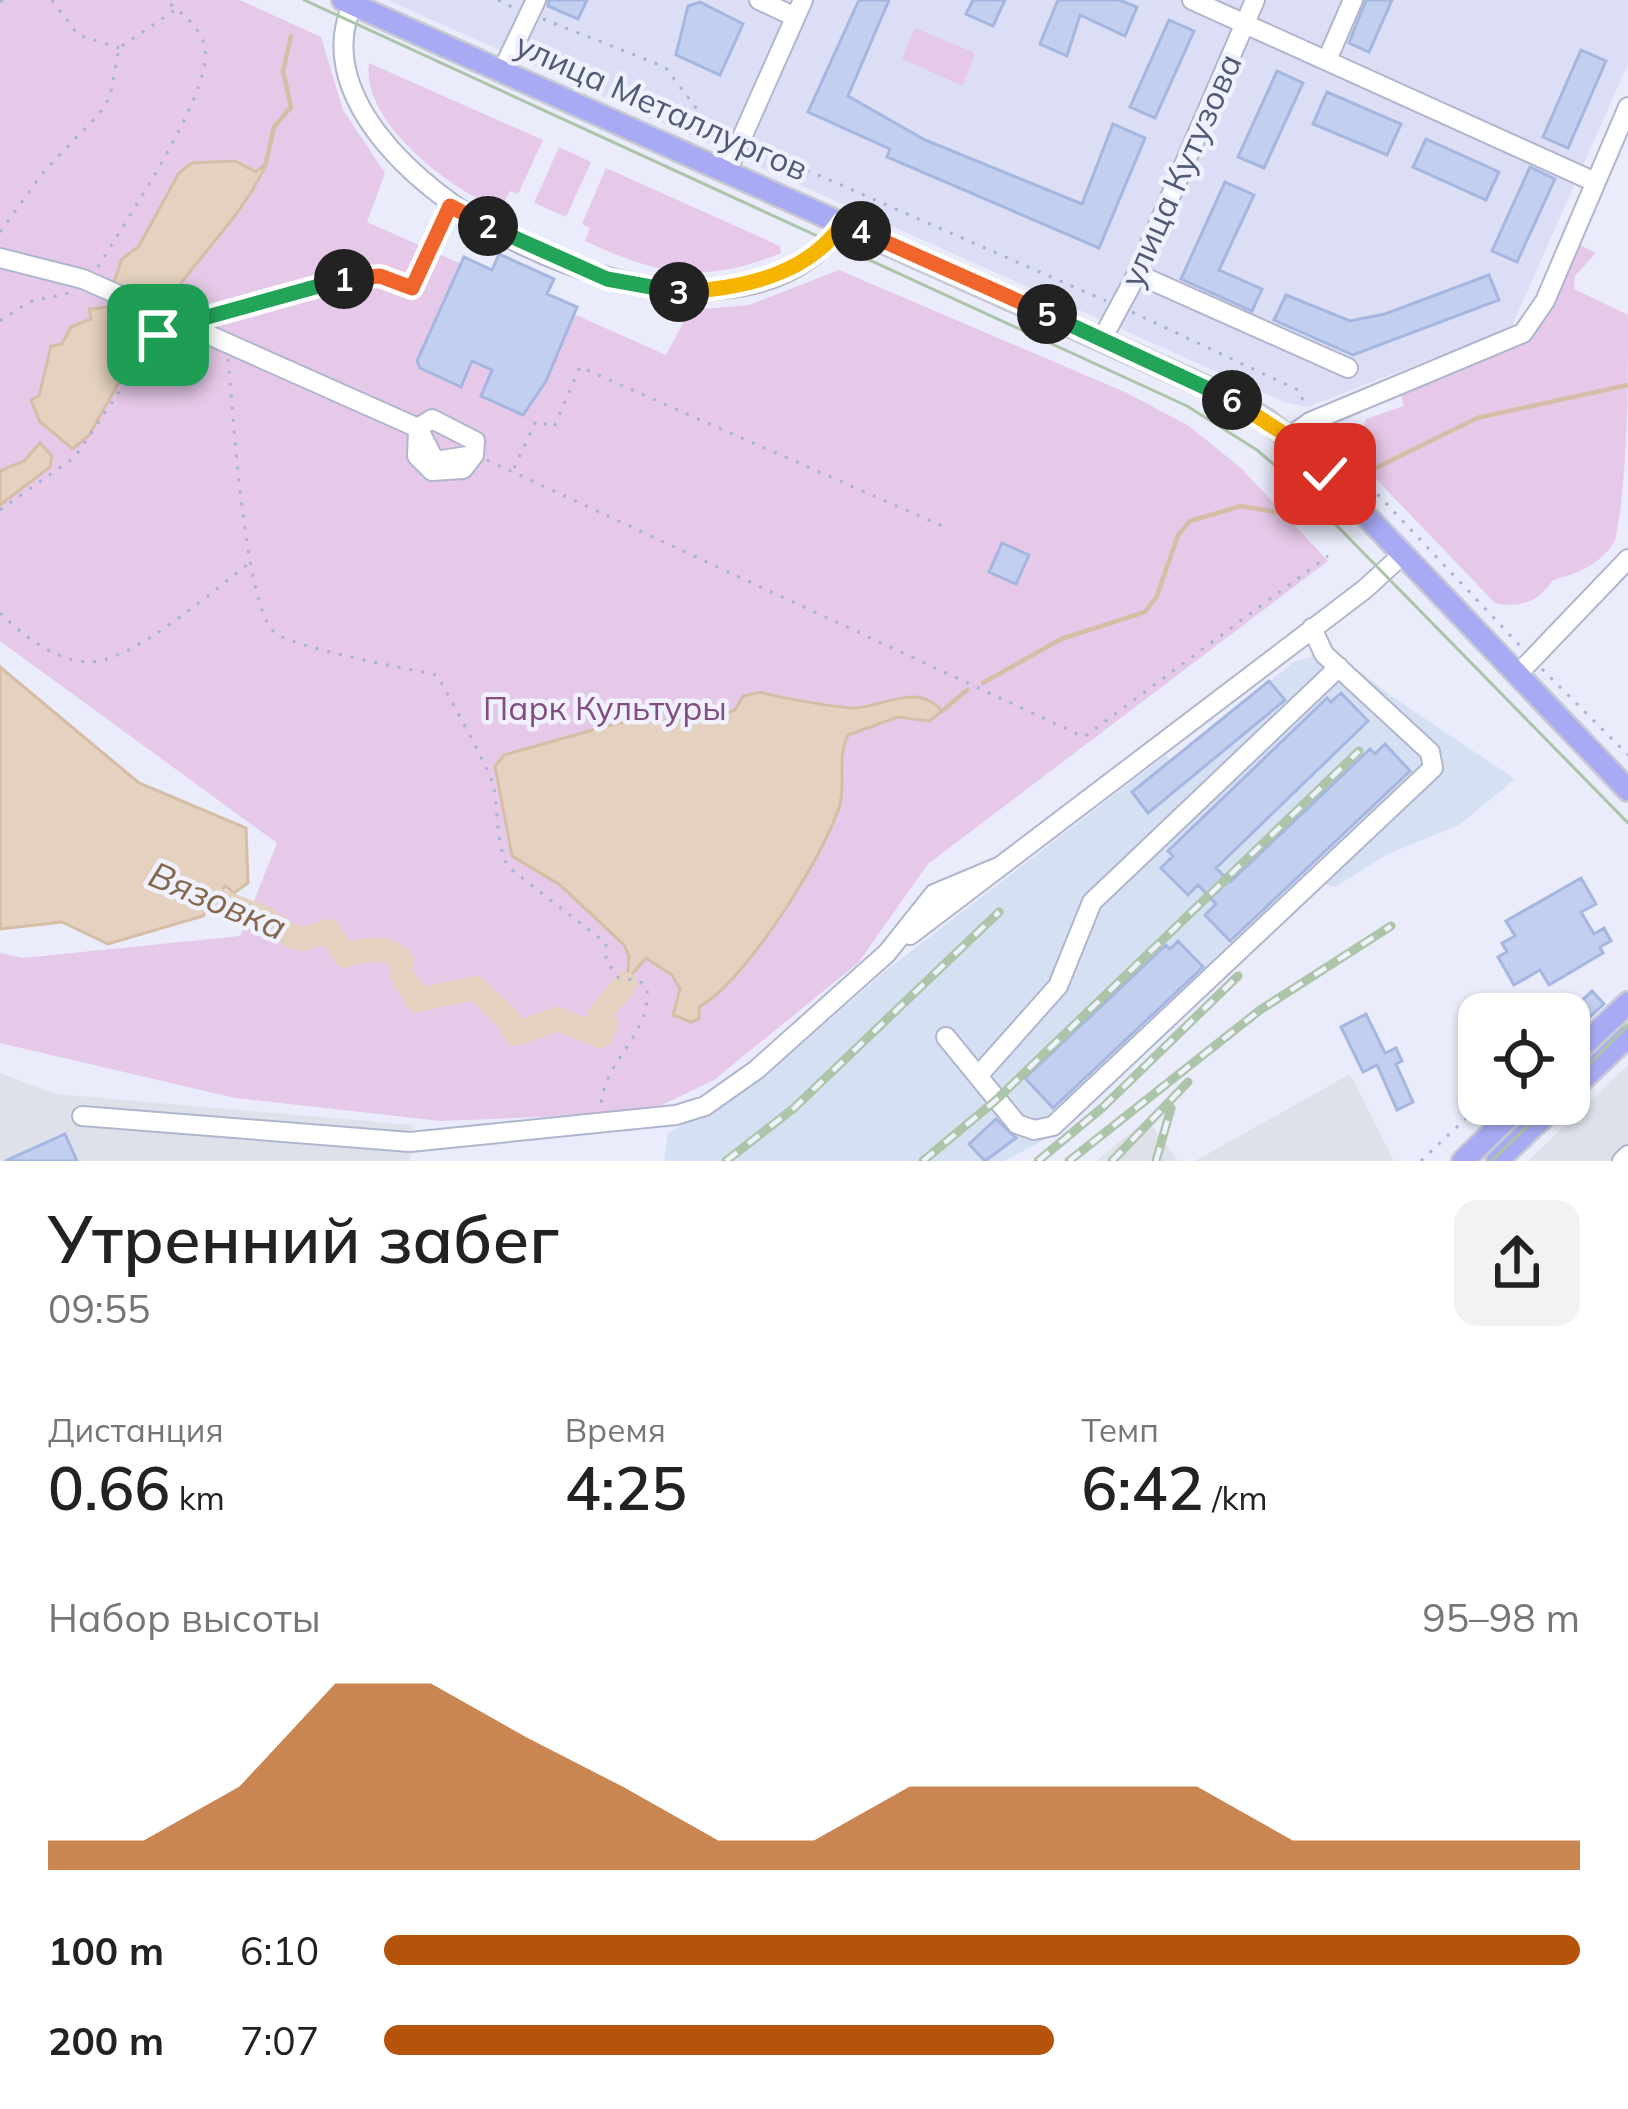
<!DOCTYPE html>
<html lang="ru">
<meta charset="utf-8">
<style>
body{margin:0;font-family:Mulish,sans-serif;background:#f2f2f2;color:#222;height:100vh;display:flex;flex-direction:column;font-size:45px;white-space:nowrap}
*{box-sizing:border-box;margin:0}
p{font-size:39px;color:#767676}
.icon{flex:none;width:66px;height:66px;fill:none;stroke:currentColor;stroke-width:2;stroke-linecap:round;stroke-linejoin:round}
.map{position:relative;height:1161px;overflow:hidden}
.drawer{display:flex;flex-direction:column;background:#fff;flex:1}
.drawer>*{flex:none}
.tools{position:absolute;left:1458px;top:993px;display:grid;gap:24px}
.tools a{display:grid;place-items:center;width:132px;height:132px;border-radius:24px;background:#fff;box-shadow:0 3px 9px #0004;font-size:60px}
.pin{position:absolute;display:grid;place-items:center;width:102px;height:102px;color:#fff;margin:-51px;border-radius:24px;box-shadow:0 6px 18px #0006}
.km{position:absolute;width:60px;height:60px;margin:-30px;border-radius:50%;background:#222;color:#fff;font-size:33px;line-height:60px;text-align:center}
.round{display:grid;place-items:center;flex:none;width:126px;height:126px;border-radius:24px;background:#f2f2f2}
.headline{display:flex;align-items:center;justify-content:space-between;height:204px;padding:0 48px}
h1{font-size:66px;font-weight:600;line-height:90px}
.stats{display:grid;grid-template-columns:repeat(3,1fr);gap:18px;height:204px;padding:12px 48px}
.stats div{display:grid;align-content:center}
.stats b{font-size:60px;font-weight:600}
.stats small{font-size:33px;font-weight:400}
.stats p{font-size:33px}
.chart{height:336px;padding:24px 48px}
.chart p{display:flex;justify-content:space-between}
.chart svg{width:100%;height:216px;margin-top:12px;fill:#b45309;opacity:.7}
ul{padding:0 48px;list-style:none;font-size:39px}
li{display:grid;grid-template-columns:192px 144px 1fr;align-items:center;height:90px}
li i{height:30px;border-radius:15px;background:#b45309}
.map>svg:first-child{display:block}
.residential{fill:#dbdef4}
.commercial{fill:#d5e0f2}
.industrial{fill:#dfe1ea}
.green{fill:#e6c9e8}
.water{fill:#e4d1bf;stroke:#d5bda6;stroke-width:3}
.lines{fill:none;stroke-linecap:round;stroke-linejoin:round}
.stream{stroke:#d5bda6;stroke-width:4.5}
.river{stroke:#e4d1bf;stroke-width:24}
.building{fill:#c3cfee;stroke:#a5b6e0;stroke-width:3}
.minor-casing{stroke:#b0b6cd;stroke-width:22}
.major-casing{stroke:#c7cad3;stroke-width:26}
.path{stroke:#a6b3d4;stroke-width:3;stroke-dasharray:3 9;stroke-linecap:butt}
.minor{stroke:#fff;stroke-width:18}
.major{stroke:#a8abf4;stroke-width:21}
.tram{stroke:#acc5a8;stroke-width:3}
.rail-casing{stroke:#acc5a8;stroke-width:9}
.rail{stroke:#f0f1fe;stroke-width:4.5;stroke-dasharray:14;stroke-linecap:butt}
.split-1-casing{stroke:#fff;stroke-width:24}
.split-2-casing{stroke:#fff;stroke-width:24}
.split-3-casing{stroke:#fff;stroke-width:24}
.split-4-casing{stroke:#fff;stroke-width:24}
.split-5-casing{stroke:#fff;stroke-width:24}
.split-6-casing{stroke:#fff;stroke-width:24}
.split-7-casing{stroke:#fff;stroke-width:24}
.split-1{stroke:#22a559;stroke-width:15}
.split-2{stroke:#f0652b;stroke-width:15}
.split-3{stroke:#22a559;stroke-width:15}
.split-4{stroke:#f5b400;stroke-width:15}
.split-5{stroke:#f0652b;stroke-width:15}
.split-6{stroke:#22a559;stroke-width:15}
.split-7{stroke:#f5b400;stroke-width:15}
.labels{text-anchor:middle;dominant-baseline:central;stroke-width:9;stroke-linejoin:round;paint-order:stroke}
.street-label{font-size:33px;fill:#4f5a74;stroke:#f0f1fe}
.park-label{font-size:33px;fill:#844d82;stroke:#f0f1fe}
.water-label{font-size:36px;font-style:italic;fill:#85684a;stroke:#f0f1fe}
</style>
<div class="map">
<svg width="1628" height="1161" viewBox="0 0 1628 1161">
<rect width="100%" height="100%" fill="#eaebfb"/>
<path class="residential" d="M388 0H1628V64L1511 328 1307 407 1284 402Z"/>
<path class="commercial" d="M1333 651 1391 696 1515 779 1459 825 1388 854 1335 887 1322 883 1057 1133 1004 1161H664L668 1133 764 1077 883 973 1166 755 1171 761 1295 661Z"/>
<path class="industrial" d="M1628 1065V1161H1528Z
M0 1073 56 1094 412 1125 410 1161H0Z
M1350 1074 1394 1161H1195Z
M1147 1119 1178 1161H1096Z"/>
<path class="green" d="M0 0H240L321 37 343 110 385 173 367 222 666 355 690 310 749 305 839 270 1127 393 1189 426 1242 469 1328 561 928 864 858 963 714 1080 645 1113 441 1121 235 1098 0 1043V953L23 958 240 936 277 843 0 641Z
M915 28 975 53 963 86 902 59Z
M369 63 543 140 518 194 510 191 504 203 490 198 487 203C442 183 361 118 369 63Z
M559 147 591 162 566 217 534 203Z
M606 168 780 246 781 253C702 286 654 273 585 241L590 228 582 224Z
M1578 244 1596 253 1575 276 1574 289 1628 315C1628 379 1628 485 1615 540 1603 564 1576 574 1553 580 1539 602 1521 608 1495 603L1354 456 1366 419 1404 406 1400 392 1528 338Z"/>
<path class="water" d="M235 161 256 172 267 162C245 214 199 254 167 303L156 305 113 285 122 259 139 246 179 173 192 163Z
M120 306 145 320 147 333 89 435 73 449 40 422 31 400 39 396 51 346 62 344 71 327 91 319 89 309Z
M40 443 52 456 50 467 0 505V471L24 461Z
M0 667 139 783 246 828 248 883 234 893 225 886 203 916 108 944 62 922 0 929Z
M761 692C774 697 840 708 854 708 883 707 918 682 942 711L929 721 898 717 848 735C836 760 847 784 839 808 820 862 747 979 699 1007V1019L691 1022 673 1015 680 989 672 975 646 958 627 980 629 956 624 945 560 885 512 856 495 766 504 755 617 723 715 718 735 710 743 696Z"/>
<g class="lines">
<path class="stream" d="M266 163 274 127 291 107 283 71 291 36
M1370 471 1477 418 1628 385
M983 683 1061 639 1145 612 1157 596 1178 535 1190 521 1241 506 1293 515
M942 711 967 690"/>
<path class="river" d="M188 889 267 919 291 936 303 939 329 931 345 956C364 949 386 944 402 961V975L417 1000 475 988 508 1019 515 1034 557 1019 601 1036 606 1025 599 1015 625 984"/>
</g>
<path class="building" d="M549 0H587L578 19 548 6Z
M859 0H889L848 96 925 140 1082 204 1113 124 1145 138 1099 248 887 157 890 149 808 112Z
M973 0H1005L993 26 966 14Z
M1058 0H1119L1137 7 1125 36 1080 15 1067 56 1040 44Z
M1366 0H1392L1369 52 1349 43Z
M700 2 743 24 720 75 676 55 688 6Z
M1169 20 1194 31 1155 118 1130 107Z
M1581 50 1606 61 1568 148 1543 137Z
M1277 71 1303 83 1264 168 1238 157Z
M1327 92 1401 124 1387 155 1313 124Z
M1426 139 1499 172 1486 200 1413 167Z
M1530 167 1555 179 1517 262 1492 251Z
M1225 182 1254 195 1219 270 1262 289 1252 311 1181 279Z
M499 254 554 279 547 294 577 307 546 381 523 415 481 396 492 370 472 361 461 387 420 368 417 361 464 257 492 270Z
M1489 275 1499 300 1353 355 1274 320 1286 295 1350 321 1385 314Z
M1002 543 1029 555 1016 584 989 572Z
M1269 681 1285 700 1148 813 1132 792Z
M1341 693 1368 721 1216 868 1230 882 1370 749 1375 754 1385 744 1410 771 1230 941 1205 915 1216 904 1198 885 1188 895 1161 868 1173 856 1168 851 1327 698 1331 702Z
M1581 878 1596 904 1581 912 1594 934 1604 928 1611 941 1600 947 1603 953 1549 985 1540 970 1514 985 1498 957 1507 952 1502 943 1515 936 1506 921Z
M1178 941 1203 967 1053 1108 1025 1078 1166 945 1170 949Z
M1592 991 1604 1004 1581 1025 1577 1020 1569 1028V1013Z
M1366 1014 1385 1053 1396 1048 1402 1061 1396 1064 1413 1102 1397 1110 1377 1065 1363 1072 1341 1027Z
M996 1119 1016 1138 985 1161 969 1144Z
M65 1134 77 1161H5Z"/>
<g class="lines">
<defs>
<path id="minor" d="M355 0C265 169 725 408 843 223
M759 0 795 17
M1192 0 1595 182
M1327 60 1353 0
M502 71 536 0
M727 171 803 0
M0 258 83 279 418 428 435 461 474 455
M1137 274 1348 368
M1102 339 1137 274 1255 0
M432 419 475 441 474 455 463 469 432 471 417 456 418 428Z
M1289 437 1310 422 1523 333 1545 301 1628 107
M1517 675 1628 559
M910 935 1365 589 1402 555
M946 1037 1017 1124 1034 1130 1053 1126 1433 768 1430 752 1324 654 1312 628
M978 1076 1058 986 1092 902 1339 667
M82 1116 410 1142 676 1115 705 1106 756 1070 887 953 934 894 996 868
M1622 1161 1628 1155"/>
<path id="major" d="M343 0 1226 396 1268 421 1308 455 1628 790
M1569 1059 1628 1003
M1569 1092 1628 1036
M1463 1161 1522 1104
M1497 1161 1557 1104"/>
</defs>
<use href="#minor" class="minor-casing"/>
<use href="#major" class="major-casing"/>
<path class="path" d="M52 0 78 35 119 48
M498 0 512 7
M0 1 11 0
M543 19 665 67 712 129 727 135
M752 146 1106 301
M0 232 45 170 99 114 110 97 119 48 175 10
M98 267C124 223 211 96 205 50 203 28 180 12 165 0
M1132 312 1300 391 1304 404
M207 317 367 274 412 288 445 219
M0 321 29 302 69 293
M228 359C233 407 244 605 274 632 293 648 405 668 436 675 442 681 490 772 493 784 499 810 495 843 508 867L606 943V961L619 978 640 981 647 989C651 1035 603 1061 601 1106
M1320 433 1523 649
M487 460 1084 737 1328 556
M514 468 536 421 554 427 580 367 947 528
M0 510 75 457 160 331
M0 613C23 635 54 661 89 662 131 663 214 590 248 564
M1542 669 1628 755
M1421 1161 1481 1104"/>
<use href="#minor" class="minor"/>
<use href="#major" class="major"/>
<path class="tram" d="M304 0 1187 406 1257 450 1295 483 1628 823
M1569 1085 1628 1025
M1491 1161 1551 1104"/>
<defs>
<path id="rail" d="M726 1161 794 1108 999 912
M923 1161 995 1101 1359 751
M1038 1161 1102 1108 1238 976
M1069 1161 1260 1010 1391 926
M1112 1161 1188 1082
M1156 1161 1171 1108"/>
</defs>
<use href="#rail" class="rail-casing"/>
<use href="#rail" class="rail"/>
</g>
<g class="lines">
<defs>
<path id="split-1" d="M158 335 169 317 182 324 344 279"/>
<path id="split-2" d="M344 279 380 276 412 288 450 206 488 226"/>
<path id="split-3" d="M488 226 607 279 679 292"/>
<path id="split-4" d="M679 292C739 289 808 276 843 223L861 231"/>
<path id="split-5" d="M861 231 1047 314"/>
<path id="split-6" d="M1047 314 1232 400"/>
<path id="split-7" d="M1232 400 1289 437 1325 474"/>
</defs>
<use href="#split-1" class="split-1-casing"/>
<use href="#split-2" class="split-2-casing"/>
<use href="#split-3" class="split-3-casing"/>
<use href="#split-4" class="split-4-casing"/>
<use href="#split-5" class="split-5-casing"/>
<use href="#split-6" class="split-6-casing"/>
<use href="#split-7" class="split-7-casing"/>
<use href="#split-1" class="split-1"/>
<use href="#split-2" class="split-2"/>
<use href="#split-3" class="split-3"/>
<use href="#split-4" class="split-4"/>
<use href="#split-5" class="split-5"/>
<use href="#split-6" class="split-6"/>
<use href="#split-7" class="split-7"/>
</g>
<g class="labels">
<g class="street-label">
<text transform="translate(662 106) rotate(24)">улица Металлургов</text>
<text transform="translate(1180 170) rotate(-66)">улица Кутузова</text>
</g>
<g class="park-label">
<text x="605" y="707">Парк Культуры</text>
</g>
<g class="water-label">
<text transform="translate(218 900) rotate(23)">Вязовка</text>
</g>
</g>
</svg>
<div class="tools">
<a><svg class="icon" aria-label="locate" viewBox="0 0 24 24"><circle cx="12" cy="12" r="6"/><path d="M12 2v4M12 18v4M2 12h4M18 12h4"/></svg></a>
</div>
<div class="pin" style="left:158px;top:335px;background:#1e9e55"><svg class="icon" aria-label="arrive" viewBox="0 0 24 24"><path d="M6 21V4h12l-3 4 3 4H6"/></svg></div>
<div class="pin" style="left:1325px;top:474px;background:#d93025"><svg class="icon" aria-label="check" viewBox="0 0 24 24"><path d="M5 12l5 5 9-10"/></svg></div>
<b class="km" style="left:344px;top:279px">1</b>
<b class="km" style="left:488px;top:226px">2</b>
<b class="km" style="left:679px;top:292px">3</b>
<b class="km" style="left:861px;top:231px">4</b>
<b class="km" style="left:1047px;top:314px">5</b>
<b class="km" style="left:1232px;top:400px">6</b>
</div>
<section class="drawer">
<div class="headline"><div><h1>Утренний забег</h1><p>09:55</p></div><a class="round"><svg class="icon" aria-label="share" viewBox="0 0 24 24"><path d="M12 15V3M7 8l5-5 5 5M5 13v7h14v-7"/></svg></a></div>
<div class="stats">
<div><p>Дистанция</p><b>0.66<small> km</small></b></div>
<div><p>Время</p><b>4:25</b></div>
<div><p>Темп</p><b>6:42<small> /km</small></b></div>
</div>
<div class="chart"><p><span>Набор высоты</span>95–98 m</p>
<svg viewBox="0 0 160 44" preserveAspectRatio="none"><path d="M0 44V38L10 38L20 27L30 6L40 6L50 17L60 27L70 38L80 38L90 27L100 27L110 27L120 27L130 38L140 38L150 38L160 38V44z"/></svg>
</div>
<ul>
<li><b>100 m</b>6:10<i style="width:100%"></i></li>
<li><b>200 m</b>7:07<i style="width:56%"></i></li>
</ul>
</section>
